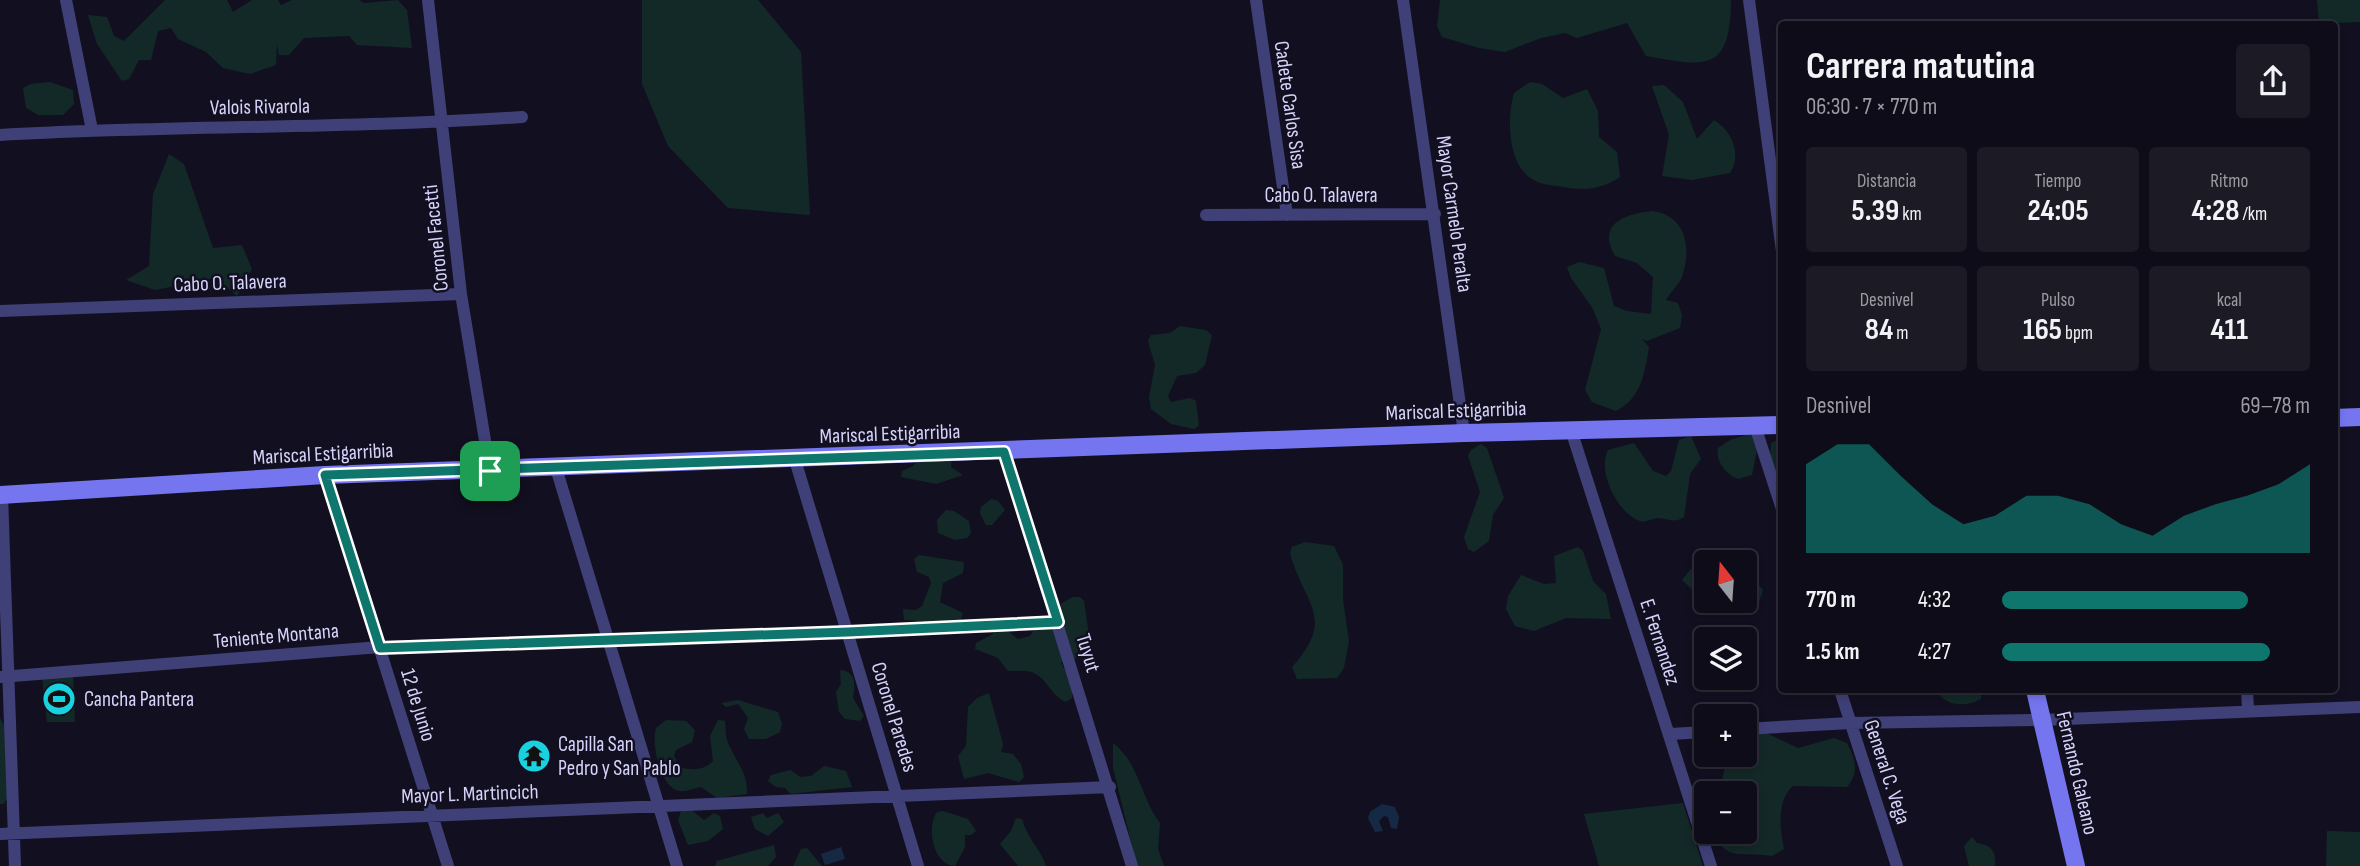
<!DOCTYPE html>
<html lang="es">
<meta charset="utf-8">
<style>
body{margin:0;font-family:"Sofia Sans Condensed",sans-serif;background:#1c1a25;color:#f1f3f6;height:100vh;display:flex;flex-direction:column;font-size:26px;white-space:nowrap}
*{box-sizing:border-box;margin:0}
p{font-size:23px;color:#9b9ba2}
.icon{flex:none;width:38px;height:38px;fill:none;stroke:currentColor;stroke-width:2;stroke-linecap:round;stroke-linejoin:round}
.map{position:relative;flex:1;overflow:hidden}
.panel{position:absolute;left:1778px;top:21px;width:560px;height:672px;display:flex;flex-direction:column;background:#0e0c18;border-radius:7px;box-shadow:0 4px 10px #0003,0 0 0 2px #2e2c37}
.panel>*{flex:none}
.needle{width:46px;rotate:343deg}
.controls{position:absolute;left:1694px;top:550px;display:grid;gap:14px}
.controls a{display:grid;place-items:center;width:63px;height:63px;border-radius:7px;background:#0e0c18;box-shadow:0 4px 10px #0003,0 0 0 2px #2e2c37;font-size:35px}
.pin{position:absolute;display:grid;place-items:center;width:60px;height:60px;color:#fff;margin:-30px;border-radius:14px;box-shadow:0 4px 10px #0006}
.round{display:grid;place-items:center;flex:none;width:74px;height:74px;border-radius:7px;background:#1c1a25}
.overview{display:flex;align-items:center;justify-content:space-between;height:119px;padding:0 28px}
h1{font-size:38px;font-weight:700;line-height:52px}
.stats{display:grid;grid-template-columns:repeat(3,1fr);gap:10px;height:119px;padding:7px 28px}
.stats div{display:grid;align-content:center;border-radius:7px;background:#1c1a25;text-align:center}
.stats b{font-size:30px;font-weight:700}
.stats small{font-size:19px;font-weight:400}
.stats p{font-size:19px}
.chart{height:196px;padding:14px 28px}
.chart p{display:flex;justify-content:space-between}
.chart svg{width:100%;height:126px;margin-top:7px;fill:#0f766e;opacity:.7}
ul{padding:0 28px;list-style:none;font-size:23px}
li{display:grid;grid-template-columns:112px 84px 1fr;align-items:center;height:52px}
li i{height:18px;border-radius:9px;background:#0f766e}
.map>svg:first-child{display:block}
.green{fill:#132927}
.water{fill:#152944}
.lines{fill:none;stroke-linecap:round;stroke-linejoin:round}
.street{stroke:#404079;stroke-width:12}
.secondary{stroke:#7576ef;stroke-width:18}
.route-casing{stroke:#fff;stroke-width:14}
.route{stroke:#0f766e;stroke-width:9}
.labels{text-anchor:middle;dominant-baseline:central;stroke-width:5;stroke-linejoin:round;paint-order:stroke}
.street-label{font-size:21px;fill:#d6d3fa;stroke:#121020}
.poi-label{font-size:21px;fill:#d6d3fa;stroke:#121020;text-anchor:start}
</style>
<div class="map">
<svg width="2360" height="866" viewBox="0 0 2360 866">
<rect width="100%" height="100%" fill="#121020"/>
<path class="green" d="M165 0H227L233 12 252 0H278L281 5 292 0H359L364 3 398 0 407 10 412 48 357 45 349 36 304 38 289 55H279L277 45 276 65 250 74 223 68 206 52 178 39 171 28 158 31 151 60H139L129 79 122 81 97 44 88 15 107 17 114 36 124 41Z
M642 0H758L801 52 810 215 728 208 668 146 642 84Z
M1440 0H1731C1730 72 1708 67 1646 56L1627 23 1577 38 1565 33 1541 38 1505 52 1479 48 1442 37 1437 26Z
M2317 0H2360V22L2319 24Z
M50 82 73 90 74 104 63 115H38L26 108 23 88 31 84Z
M1530 82 1542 84 1563 98 1587 89 1598 111 1599 137 1617 152 1620 177C1602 189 1585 191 1563 187 1553 185 1541 185 1532 179 1507 164 1507 117 1514 93Z
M1664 85 1683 102 1697 139 1714 120C1732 131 1742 154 1730 173L1692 180 1662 176 1669 135 1652 86Z
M169 154 184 164 213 248 242 245 252 269 237 296 216 278 155 290 126 280 149 266 153 194Z
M1652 211C1686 215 1692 248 1682 277 1679 285 1670 292 1666 300L1678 303 1682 315 1680 328 1647 341 1642 339 1649 347C1645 372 1641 399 1616 411L1592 402 1585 390 1601 329 1592 307 1571 278 1567 267 1579 262 1604 268 1614 306 1627 311 1651 314 1653 277 1637 263 1615 256C1596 223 1626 214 1652 211Z
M1180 326 1206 330 1212 335 1205 365 1196 373 1177 376 1168 396 1171 402 1190 398 1196 401 1199 426 1194 429 1171 424 1151 409 1149 397 1155 365 1148 341 1151 335 1170 333Z
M1751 433 1758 444 1752 475 1738 479C1726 474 1715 461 1718 448L1730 440Z
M1691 436 1701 459 1690 474 1684 517C1674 524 1667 518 1657 518 1651 519 1646 523 1640 521 1617 513 1597 471 1608 450L1634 443 1653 471 1666 476 1671 471 1679 440Z
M1781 438V492L1770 462 1771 443Z
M1481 444 1487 448 1504 498 1493 515 1489 541 1474 552 1468 549 1464 537 1480 492 1468 456 1471 450Z
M952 455 951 467 963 475 936 484 901 477 902 471 913 466 920 457Z
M991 499 998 501 1005 510 992 525H986L980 513 981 507Z
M946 510 954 511 969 521 971 533 967 538 955 540 938 533 937 520Z
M1305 542 1334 546 1343 565V600L1349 641 1344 668 1337 678 1297 679 1292 667C1337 617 1304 605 1290 553L1292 547Z
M1578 547 1583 551 1593 581 1606 594 1611 619 1566 618 1534 631 1515 626 1506 609 1508 596 1521 575 1544 584 1556 583 1554 556Z
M919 555 964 562 963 573 943 583 940 602 963 613 959 624 904 620 903 609 916 610 922 606 931 583 929 577 917 572 914 559Z
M1706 562V600H1720L1715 604 1701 598 1682 580 1690 570Z
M1745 574 1755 580 1763 590 1759 602 1745 600Z
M1073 597H1080L1084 601 1090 643C1087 658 1075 659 1061 662L1072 685V698L1066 702C1051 696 1048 679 1032 672 1025 670 1015 671 1008 671L998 658 975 649 976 643 993 634 998 623 1018 639 1030 636 1037 625 1049 621 1062 603Z
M840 670C857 671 855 686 853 698L864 716 860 721 845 719 839 712 836 692 841 684Z
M73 675 75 722H47L42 677Z
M1935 690H1981V699C1964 708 1946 706 1935 690Z
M989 693 1003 744 1001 752 1013 754 1021 764 1024 777 1019 782 988 773 964 779 958 756 966 746 968 707 977 698Z
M738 700 778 712 782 724 780 732 766 739H749L744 729 748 718 738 704 726 707 721 703Z
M0 718 5 727 12 789 4 804H0Z
M666 720 686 721 695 730 692 742 676 750 674 756 680 767C692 771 705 770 713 761L710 736 718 720 725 721C726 729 725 738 729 745 737 763 748 773 747 794L717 798 701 787C694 788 687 792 680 791 660 788 651 744 656 728Z
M1764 732 1798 748 1834 738 1847 743C1855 759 1860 772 1847 787L1793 786C1776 801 1780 829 1784 849L1772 856C1741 851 1727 863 1712 831H1745V793H1718C1725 779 1721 767 1733 754H1745V742L1751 735Z
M1113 743C1140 764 1140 797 1160 823L1158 849 1164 866H1137L1113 768Z
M824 766 846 771 852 787 791 794 785 788 776 787 768 781 771 775 790 770 801 777 811 776Z
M1683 803 1703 866H1599L1584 814Z
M682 808H689L704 820 714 813 720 816 723 829 708 841 688 845 678 820Z
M943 811 968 819 976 831 971 835H965V847L955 866C933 865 926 827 937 812Z
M763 813 767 818 778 813 784 822 768 836 755 829 751 817Z
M1016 818 1022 819C1027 838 1040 848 1046 866H1018L1000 844 1011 831Z
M2327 831 2360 832V866H2326Z
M1972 837 1977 843C1991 845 1996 850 1995 866H1969L1964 846Z
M774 845 776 857 768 866H715L717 861Z
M807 848 822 866H793L801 849Z"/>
<path class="water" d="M1382 804 1395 807 1399 817 1397 829 1391 828 1388 817 1384 816 1379 821 1383 831 1375 832 1368 818 1370 812Z
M841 847 845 859 825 865 821 854Z"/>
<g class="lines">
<path class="street" d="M66 0 92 130
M428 0 461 294 490 471
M1256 0 1287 215
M1403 0 1464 433
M1749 0 1782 251
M0 135C174 125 348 129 522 117
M1206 215 1435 214
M0 311 461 294
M1755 426 1782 509
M1571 430 1711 866
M1004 452 1132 866
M795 460 918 866
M556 468 677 866
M325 475 448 866
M2 495 15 866
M0 677 380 647 847 632 1058 622
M1840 690 1897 866
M2247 690 2248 710
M1745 729 1850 723 2041 720 2360 707
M1670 734 1706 732
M0 834 1110 787"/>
<path class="secondary" d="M2334 418 2360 417
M0 495 325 475 1464 433 1782 425
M2035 690 2076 866"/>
</g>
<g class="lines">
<defs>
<path id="route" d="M1004 452 1058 622 848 632 380 648 325 475Z"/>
</defs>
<use href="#route" class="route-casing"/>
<use href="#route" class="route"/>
</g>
<defs>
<symbol id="stadium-disc" viewBox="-11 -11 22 22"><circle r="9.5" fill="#1ad1df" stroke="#121020"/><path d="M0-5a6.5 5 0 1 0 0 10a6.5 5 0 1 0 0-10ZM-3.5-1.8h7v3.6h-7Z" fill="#111"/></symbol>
<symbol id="temple-disc" viewBox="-11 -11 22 22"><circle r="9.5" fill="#1ad1df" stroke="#121020"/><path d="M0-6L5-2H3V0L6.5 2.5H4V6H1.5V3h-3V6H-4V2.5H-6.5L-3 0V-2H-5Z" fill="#111"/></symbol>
</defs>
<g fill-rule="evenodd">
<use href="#stadium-disc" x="40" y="680" width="38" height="38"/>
<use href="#temple-disc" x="515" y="737" width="38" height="38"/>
</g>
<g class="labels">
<g class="street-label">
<text transform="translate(1290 105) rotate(82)">Cadete Carlos Sisa</text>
<text transform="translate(260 107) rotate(-1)">Valois Rivarola</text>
<text x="1321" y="195">Cabo O. Talavera</text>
<text transform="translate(1454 214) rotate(82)">Mayor Carmelo Peralta</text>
<text transform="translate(436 238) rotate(-96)">Coronel Facetti</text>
<text transform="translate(230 283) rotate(-2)">Cabo O. Talavera</text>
<text transform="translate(1456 411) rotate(-2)">Mariscal Estigarribia</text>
<text transform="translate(890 434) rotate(-2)">Mariscal Estigarribia</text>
<text transform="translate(323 454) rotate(-3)">Mariscal Estigarribia</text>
<text transform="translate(276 636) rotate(-5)">Teniente Montana</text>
<text transform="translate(1660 642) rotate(72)">E. Fernandez</text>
<text transform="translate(1088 653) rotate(73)">Tuyut</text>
<text transform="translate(418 705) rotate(73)">12 de Junio</text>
<text transform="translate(894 717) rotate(73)">Coronel Paredes</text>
<text transform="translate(1887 772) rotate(72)">General C. Vega</text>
<text transform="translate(2077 773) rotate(77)">Fernando Galeano</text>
<text transform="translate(470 794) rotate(-2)">Mayor L. Martincich</text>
</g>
<g class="poi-label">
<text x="84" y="699">Cancha Pantera</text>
<text x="558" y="744">Capilla San<tspan x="558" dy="24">Pedro y San Pablo</tspan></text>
</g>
</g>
</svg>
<div class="controls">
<a><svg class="needle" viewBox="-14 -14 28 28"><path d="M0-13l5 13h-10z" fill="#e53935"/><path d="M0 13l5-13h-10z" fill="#9b9ba2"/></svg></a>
<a><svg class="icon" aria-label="layers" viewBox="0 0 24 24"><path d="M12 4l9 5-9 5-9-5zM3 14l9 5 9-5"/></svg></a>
<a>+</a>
<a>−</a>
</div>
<div class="pin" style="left:490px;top:471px;background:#1e9e55"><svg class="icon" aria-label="arrive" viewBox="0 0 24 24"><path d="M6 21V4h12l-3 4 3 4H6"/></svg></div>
<section class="panel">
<div class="overview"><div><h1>Carrera matutina</h1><p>06:30 · 7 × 770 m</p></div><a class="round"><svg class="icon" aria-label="share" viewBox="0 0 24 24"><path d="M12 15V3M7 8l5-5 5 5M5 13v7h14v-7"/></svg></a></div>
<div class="stats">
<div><p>Distancia</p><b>5.39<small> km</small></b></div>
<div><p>Tiempo</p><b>24:05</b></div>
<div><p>Ritmo</p><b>4:28<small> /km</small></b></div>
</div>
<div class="stats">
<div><p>Desnivel</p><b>84<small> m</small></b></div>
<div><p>Pulso</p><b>165<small> bpm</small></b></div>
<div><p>kcal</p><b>411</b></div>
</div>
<div class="chart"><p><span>Desnivel</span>69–78 m</p>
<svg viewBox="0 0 160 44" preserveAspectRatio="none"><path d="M0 44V13L10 6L20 6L30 17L40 27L50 34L60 31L70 24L80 24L90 27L100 34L110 38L120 31L130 27L140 24L150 20L160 13V44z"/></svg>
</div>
<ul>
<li><b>770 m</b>4:32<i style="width:80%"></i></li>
<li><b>1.5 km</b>4:27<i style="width:87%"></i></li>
</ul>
</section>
</div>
